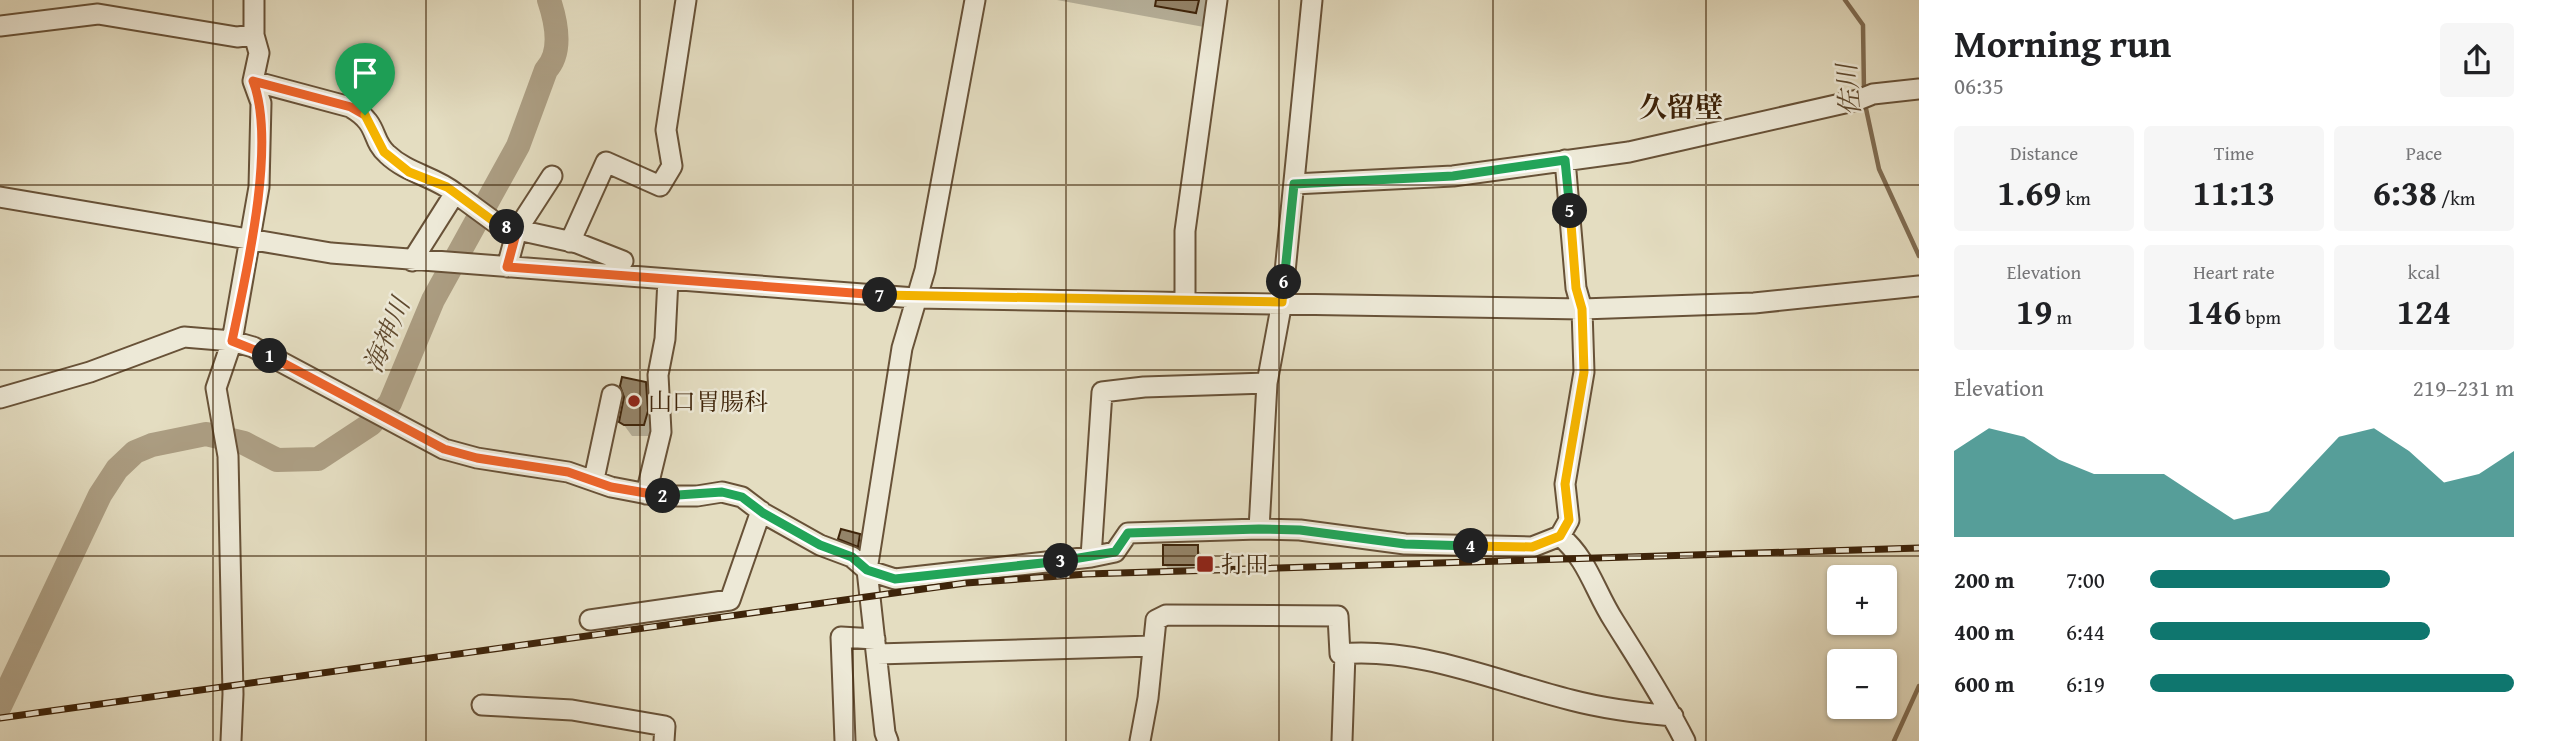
<!DOCTYPE html>
<meta charset="utf-8">
<style>
body{margin:0;font-family:"Gentium Book Plus","Noto Serif JP",serif;background:#f6f6f6;color:#202124;height:100vh;display:flex;flex-direction:column;font-size:26px;white-space:nowrap}
*{box-sizing:border-box;margin:0}
p{font-size:23px;color:#757577}
.icon{flex:none;width:38px;height:38px;fill:none;stroke:currentColor;stroke-width:2;stroke-linecap:round;stroke-linejoin:round}
.map{position:relative;flex:1;overflow:hidden}
.details{display:flex;flex-direction:column;background:#fff;width:630px}
.details>*{flex:none}
.fabs{position:absolute;left:1827px;top:565px;display:grid;gap:14px}
.fabs a{display:grid;place-items:center;width:70px;height:70px;border-radius:7px;background:#fff;box-shadow:0 2px 5px #0004;font-size:35px}
.pin{position:absolute;display:grid;place-items:center;width:60px;height:60px;color:#fff;margin:-72px -30px;border-radius:50% 50% 50% 0;rotate:-45deg;box-shadow:0 0 7px #0007}
.pin .icon{rotate:45deg}
.km{position:absolute;width:35px;height:35px;margin:-18px;border-radius:50%;background:#222;color:#fff;font-size:19px;line-height:35px;text-align:center}
.round{display:grid;place-items:center;flex:none;width:74px;height:74px;border-radius:7px;background:#f6f6f6}
.headline{display:flex;align-items:center;justify-content:space-between;height:119px;padding:0 35px}
h1{font-size:38px;font-weight:800;line-height:52px}
.stats{display:grid;grid-template-columns:repeat(3,1fr);gap:10px;height:119px;padding:7px 35px}
.stats div{display:grid;align-content:center;border-radius:7px;background:#f6f6f6;text-align:center}
.stats b{font-size:35px;font-weight:800}
.stats small{font-size:19px;font-weight:400}
.stats p{font-size:19px}
.chart{height:196px;padding:14px 35px}
.chart p{display:flex;justify-content:space-between}
.chart svg{width:100%;height:126px;margin-top:7px;fill:#0f766e;opacity:.7}
ul{padding:0 35px;list-style:none;font-size:23px}
li{display:grid;grid-template-columns:112px 84px 1fr;align-items:center;height:52px}
li i{height:18px;border-radius:9px;background:#0f766e}
main{display:flex;flex:1;min-height:0}
.map>svg:first-child{display:block}
.shadow{fill:#0003}
.lines{fill:none;stroke-linecap:round;stroke-linejoin:round}
.stream{stroke:#806d53;stroke-width:4.5}
.river{stroke:#ac9e83;stroke-width:24}
.building{fill:#948469;stroke:#3e240a;stroke-width:2}
.minor-casing{stroke:#685238;stroke-width:23}
.minor{stroke:#ede9d7;stroke-width:19}
.rail-casing{stroke:#3e240a;stroke-width:7}
.rail{stroke:#ede9d7;stroke-width:4.5;stroke-dasharray:13;stroke-linecap:butt}
.split-1-casing{stroke:#fff;stroke-width:14}
.split-2-casing{stroke:#fff;stroke-width:14}
.split-3-casing{stroke:#fff;stroke-width:14}
.split-4-casing{stroke:#fff;stroke-width:14}
.split-5-casing{stroke:#fff;stroke-width:14}
.split-6-casing{stroke:#fff;stroke-width:14}
.split-7-casing{stroke:#fff;stroke-width:14}
.split-8-casing{stroke:#fff;stroke-width:14}
.split-9-casing{stroke:#fff;stroke-width:14}
.split-1{stroke:#f0652b;stroke-width:9}
.split-2{stroke:#f0652b;stroke-width:9}
.split-3{stroke:#22a559;stroke-width:9}
.split-4{stroke:#22a559;stroke-width:9}
.split-5{stroke:#f5b400;stroke-width:9}
.split-6{stroke:#22a559;stroke-width:9}
.split-7{stroke:#f5b400;stroke-width:9}
.split-8{stroke:#f0652b;stroke-width:9}
.split-9{stroke:#f5b400;stroke-width:9}
.grid{fill:none;stroke:#3e240a;stroke-width:2;stroke-opacity:0.55}
.poi-dot{fill:#8f2418;stroke:#ede9d7;stroke-width:2.5}
.labels{text-anchor:middle;dominant-baseline:central;stroke-width:5;stroke-linejoin:round;paint-order:stroke}
.poi-label{font-size:24px;fill:#3e240a;stroke:#ede9d7;text-anchor:start}
.water-label{font-size:26px;font-style:italic;fill:#5f492e;stroke:#ede9d7}
.quarter-label{font-size:28px;font-weight:bold;fill:#3e240a;stroke:#ede9d7}
</style>
<main>
<div class="map">
<svg width="1919" height="741" viewBox="0 0 1919 741">
<rect width="100%" height="100%" fill="#e4ddc1"/>
<filter id="stains"><feTurbulence type="fractalNoise" baseFrequency=".00286" numOctaves="4"/><feColorMatrix values="0 0 0 0 .2 0 0 0 0 .09 0 0 0 0 .02 0 0 0 .5 -.17"/></filter>
<radialGradient id="worn" r=".72"><stop offset=".6" stop-color="#630" stop-opacity="0"/><stop offset="1" stop-color="#630" stop-opacity=".3"/></radialGradient>
<path class="shadow" d="M1057 0H1209L1204 27Z
M645 384 651 395 653 423 649 436H632L621 421Z
M859 536 863 543 862 553 844 546 840 538Z
M1197 547 1201 554V571H1169L1165 564Z"/>
<g class="lines">
<path class="stream" d="M1845 0 1863 25 1864 91
M1865 104 1879 169 1919 256
M1894 741 1919 686"/>
<path class="river" d="M0 706 100 495 117 469 135 452 152 445 206 434 244 443 277 460 318 459 371 424 390 403 433 300 518 146 546 70C563 52 556 21 549 0"/>
</g>
<path class="building" d="M1156 0H1199L1196 13 1155 6Z
M622 377 646 382 648 411 644 425H624L619 422 624 397 620 386Z
M841 529 860 534 858 547 838 539Z
M1163 545H1198V565H1163Z"/>
<g class="lines">
<defs>
<path id="minor" d="M0 26 98 14 237 37 254 35
M253 81 350 107C380 124 370 139 387 154 408 174 434 176 455 193
M1294 184 1453 176 1629 152 1858 100 1873 94 1919 89
M0 197 331 253 915 298 1582 309 1754 303 1919 286
M570 242 606 162 660 186 672 166 666 130 686 0
M412 261 455 193 500 226 577 243 623 261
M507 267 517 230 552 176
M1185 301V231L1217 0
M0 398 90 372 184 337 232 341 253 347 444 449 477 458 568 472 611 487 658 496H697L722 492 742 497 763 513 820 545 852 557 867 570 895 579 1091 557 1115 552 1128 533 1259 529 1300 530 1405 544 1532 547 1560 536 1569 520 1565 484 1584 372 1582 309 1576 288 1565 160
M594 479 612 395
M646 494 661 432 658 375 665 339 668 279
M1259 529 1267 383 1282 302 1312 0
M1560 536C1588 559 1595 592 1614 621 1639 661 1664 699 1685 741
M1091 557 1102 392 1144 387 1267 383
M590 620 730 600 761 511
M877 654 1152 646
M482 705 572 710 665 726 664 741
M231 741 233 694 228 456 216 388 232 341 259 187 261 103 253 81 259 53 254 35V0
M845 741 841 637 875 639
M888 741 885 733 867 570 902 348 925 270 975 0
M1140 741 1148 698 1156 620 1166 615 1338 616 1340 654C1420 647 1495 681 1571 700 1605 709 1638 713 1673 716
M1342 741 1345 653"/>
</defs>
<use href="#minor" class="minor-casing"/>
<use href="#minor" class="minor"/>
<defs>
<path id="rail" d="M0 718 966 583 1087 574 1919 548"/>
</defs>
<use href="#rail" class="rail-casing"/>
<use href="#rail" class="rail"/>
</g>
<g class="lines">
<defs>
<path id="split-1" d="M270 356 232 341C246 275 277 143 253 81L351 107 365 115"/>
<path id="split-2" d="M270 356 444 449 477 458 568 472 611 487 663 496"/>
<path id="split-3" d="M663 496 722 492 742 497 763 513 820 545 852 557 867 570 895 579 1061 561"/>
<path id="split-4" d="M1061 561 1115 552 1128 533 1259 529 1300 530 1405 544 1471 546"/>
<path id="split-5" d="M1471 546 1532 547 1560 536 1569 520 1565 484 1584 372 1582 309 1576 288 1570 211"/>
<path id="split-6" d="M1284 282 1294 184 1453 176 1565 160 1570 211"/>
<path id="split-7" d="M880 295 1282 302 1284 282"/>
<path id="split-8" d="M507 227 517 230 507 267 880 295"/>
<path id="split-9" d="M365 115 384 152 409 172 447 187 500 226 507 227"/>
</defs>
<use href="#split-1" class="split-1-casing"/>
<use href="#split-2" class="split-2-casing"/>
<use href="#split-3" class="split-3-casing"/>
<use href="#split-4" class="split-4-casing"/>
<use href="#split-5" class="split-5-casing"/>
<use href="#split-6" class="split-6-casing"/>
<use href="#split-7" class="split-7-casing"/>
<use href="#split-8" class="split-8-casing"/>
<use href="#split-9" class="split-9-casing"/>
<use href="#split-1" class="split-1"/>
<use href="#split-2" class="split-2"/>
<use href="#split-3" class="split-3"/>
<use href="#split-4" class="split-4"/>
<use href="#split-5" class="split-5"/>
<use href="#split-6" class="split-6"/>
<use href="#split-7" class="split-7"/>
<use href="#split-8" class="split-8"/>
<use href="#split-9" class="split-9"/>
</g>
<path class="grid" d="M213 0V741M426 0V741M640 0V741M853 0V741M1066 0V741M1279 0V741M1493 0V741M1706 0V741M0 185H1919M0 370H1919M0 556H1919"/>
<g class="poi-dot">
<circle cx="634" cy="401" r="7"/>
<rect x="1196" y="555" width="18" height="18" rx="3.5"/>
</g>
<g class="labels">
<g class="poi-label">
<text x="648" y="401">山口胃腸科</text>
<text x="1221" y="564">打田</text>
</g>
<g class="water-label">
<text transform="translate(1848 90) rotate(-95)">佐川</text>
<text transform="translate(386 335) rotate(-67)">海神川</text>
</g>
<g class="quarter-label">
<text x="1681" y="106">久留壁</text>
</g>
</g>
<rect width="100%" height="100%" filter="url(#stains)"/>
<rect width="100%" height="100%" fill="url(#worn)"/>
</svg>
<div class="fabs">
<a>+</a>
<a>−</a>
</div>
<div class="pin" style="left:365px;top:115px;background:#1e9e55"><svg class="icon" aria-label="arrive" viewBox="0 0 24 24"><path d="M6 21V4h12l-3 4 3 4H6"/></svg></div>
<b class="km" style="left:270px;top:356px">1</b>
<b class="km" style="left:663px;top:496px">2</b>
<b class="km" style="left:1061px;top:561px">3</b>
<b class="km" style="left:1471px;top:546px">4</b>
<b class="km" style="left:1570px;top:211px">5</b>
<b class="km" style="left:1284px;top:282px">6</b>
<b class="km" style="left:880px;top:295px">7</b>
<b class="km" style="left:507px;top:227px">8</b>
</div>
<section class="details">
<div class="headline"><div><h1>Morning run</h1><p>06:35</p></div><a class="round"><svg class="icon" aria-label="share" viewBox="0 0 24 24"><path d="M12 15V3M7 8l5-5 5 5M5 13v7h14v-7"/></svg></a></div>
<div class="stats">
<div><p>Distance</p><b>1.69<small> km</small></b></div>
<div><p>Time</p><b>11:13</b></div>
<div><p>Pace</p><b>6:38<small> /km</small></b></div>
</div>
<div class="stats">
<div><p>Elevation</p><b>19<small> m</small></b></div>
<div><p>Heart rate</p><b>146<small> bpm</small></b></div>
<div><p>kcal</p><b>124</b></div>
</div>
<div class="chart"><p><span>Elevation</span>219–231 m</p>
<svg viewBox="0 0 160 44" preserveAspectRatio="none"><path d="M0 44V14L10 6L20 9L30 17L40 22L50 22L60 22L70 30L80 38L90 35L100 22L110 9L120 6L130 14L140 25L150 22L160 14V44z"/></svg>
</div>
<ul>
<li><b>200 m</b>7:00<i style="width:66%"></i></li>
<li><b>400 m</b>6:44<i style="width:77%"></i></li>
<li><b>600 m</b>6:19<i style="width:100%"></i></li>
</ul>
</section>
</main>
